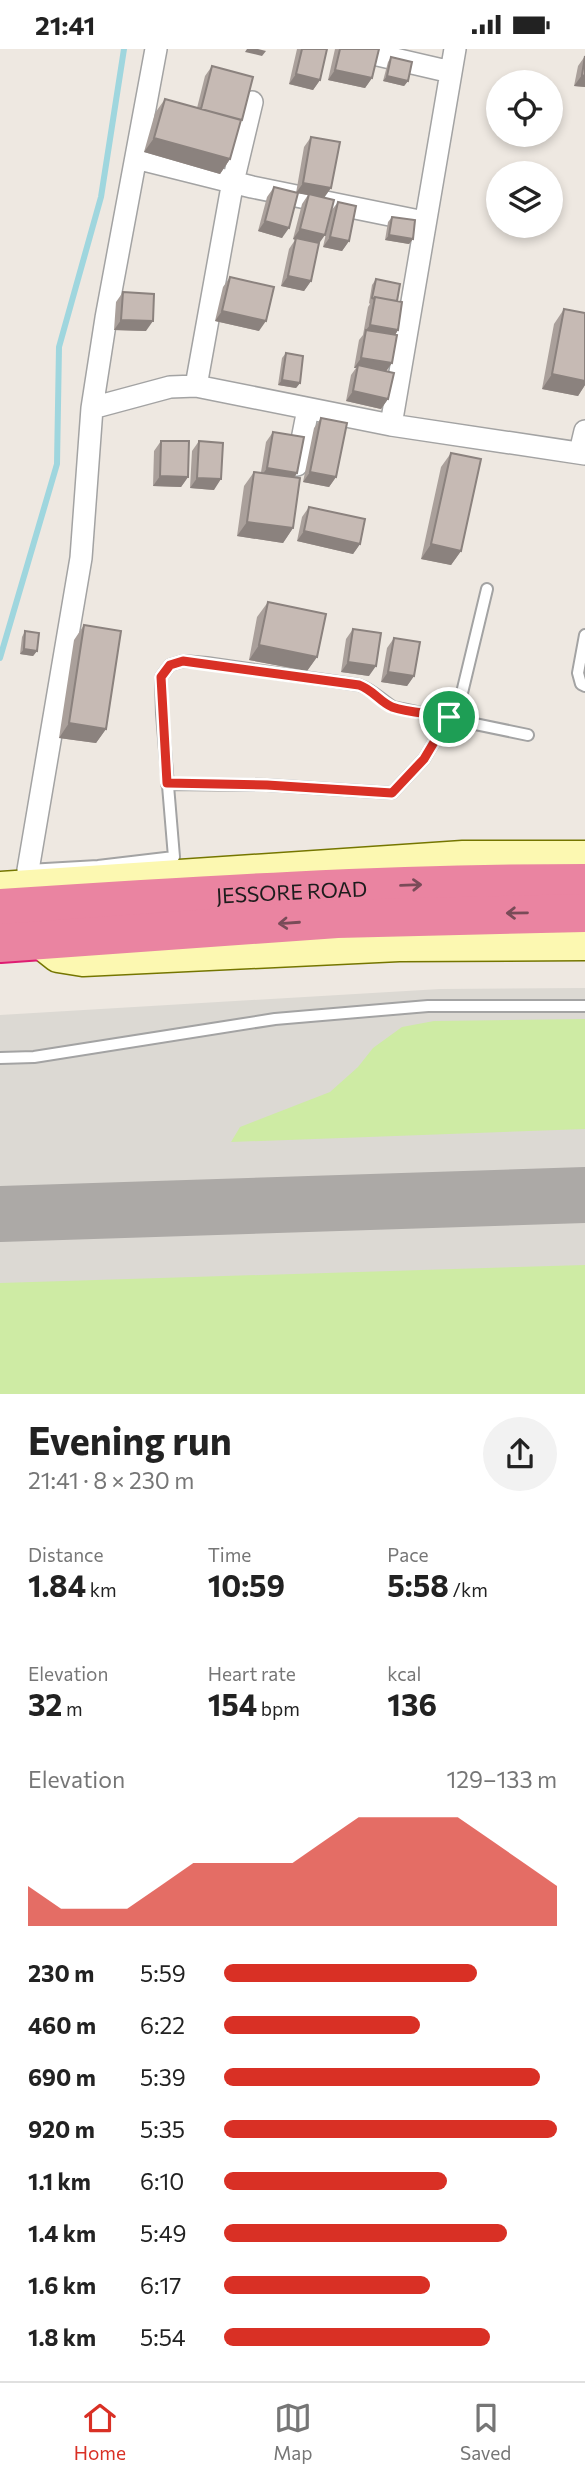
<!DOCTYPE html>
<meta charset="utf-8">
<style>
body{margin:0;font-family:Commissioner,sans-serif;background:#f2f2f2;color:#222;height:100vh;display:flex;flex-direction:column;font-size:26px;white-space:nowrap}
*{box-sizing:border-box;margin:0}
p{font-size:23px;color:#767676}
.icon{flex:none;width:38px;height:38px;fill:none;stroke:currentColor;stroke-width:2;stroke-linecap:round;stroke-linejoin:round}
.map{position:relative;height:1345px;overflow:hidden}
.details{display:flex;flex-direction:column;background:#fff;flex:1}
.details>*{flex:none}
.controls{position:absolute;left:486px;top:21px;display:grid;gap:14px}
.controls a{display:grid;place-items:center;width:77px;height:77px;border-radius:50%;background:#fff;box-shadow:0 4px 10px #0003;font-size:35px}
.pin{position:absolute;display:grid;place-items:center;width:60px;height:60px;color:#fff;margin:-30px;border:4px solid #fff;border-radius:50%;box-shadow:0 2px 7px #0007}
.round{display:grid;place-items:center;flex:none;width:74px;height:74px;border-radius:37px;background:#f2f2f2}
.summary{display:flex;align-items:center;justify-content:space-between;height:119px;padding:0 28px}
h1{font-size:38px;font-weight:700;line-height:52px}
.metrics{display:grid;grid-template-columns:repeat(3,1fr);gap:10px;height:119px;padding:7px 28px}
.metrics div{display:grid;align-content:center}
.metrics b{font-size:30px;font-weight:700}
.metrics small{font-size:19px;font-weight:400}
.metrics p{font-size:19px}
.chart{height:196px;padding:14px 28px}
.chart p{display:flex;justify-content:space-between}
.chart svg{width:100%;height:126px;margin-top:7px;fill:#d93025;opacity:.7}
ul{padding:0 28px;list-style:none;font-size:23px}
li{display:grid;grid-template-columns:112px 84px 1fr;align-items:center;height:52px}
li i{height:18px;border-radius:9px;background:#d93025}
.status{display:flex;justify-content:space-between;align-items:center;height:49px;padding:0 35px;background:#fff;direction:ltr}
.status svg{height:19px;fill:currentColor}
.menu{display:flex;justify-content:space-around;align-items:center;height:98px;border-top:2px solid #e0e0e0;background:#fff;font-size:19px;color:#767676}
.menu a{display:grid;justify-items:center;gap:4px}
.menu .active{color:#d93025}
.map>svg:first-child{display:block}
.airport{fill:#dcd9d3}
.grass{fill:#ceeba4}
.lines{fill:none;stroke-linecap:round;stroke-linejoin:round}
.stream{stroke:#9fd6de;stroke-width:6}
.taxiway{stroke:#aca9a6;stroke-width:56}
.lane-casing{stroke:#a3a3a3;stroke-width:14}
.street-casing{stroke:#a3a3a3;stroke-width:24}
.secondary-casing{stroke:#757600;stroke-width:35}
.highway-casing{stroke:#de1c72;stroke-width:42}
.lane{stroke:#fff;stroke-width:10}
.street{stroke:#fff;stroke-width:21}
.secondary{stroke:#fcf8b1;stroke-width:32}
.highway{stroke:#ea84a1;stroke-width:38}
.wall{fill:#aaa09b}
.shaded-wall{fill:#8b827e}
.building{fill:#c6bab4;stroke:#8b827e;stroke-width:2}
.oneway{stroke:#794b58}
.route-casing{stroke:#fff;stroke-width:14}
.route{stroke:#d93025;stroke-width:9}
.labels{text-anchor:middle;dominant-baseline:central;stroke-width:7;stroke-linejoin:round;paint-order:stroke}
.street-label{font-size:21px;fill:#1c1c1c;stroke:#fff}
</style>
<div class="status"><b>21:41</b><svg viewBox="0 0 49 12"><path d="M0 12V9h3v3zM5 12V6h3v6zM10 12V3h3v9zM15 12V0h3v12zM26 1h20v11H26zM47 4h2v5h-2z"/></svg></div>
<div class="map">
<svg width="585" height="1345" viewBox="0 0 585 1345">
<rect width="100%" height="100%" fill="#eee8e1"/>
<path class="airport" d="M585 939V1345H0V966L440 940Z"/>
<path class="grass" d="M585 970V1080L231 1093 240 1078 330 1043 358 1018 373 999 402 978 434 972Z
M585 1216V1345H0V1234Z"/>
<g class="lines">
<path class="stream" d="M0 609 57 415 59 298 101 148 124 0"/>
<path class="taxiway" d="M0 1165 585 1146"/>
<defs>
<path id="lane" d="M585 586 578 624 581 635 585 637
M167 735 267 736 392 744 424 710 461 648 487 540
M28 821 98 817 174 808 162 665 161 628 170 616 183 612 207 614 359 636C373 641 380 650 393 658L528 686
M0 1009 34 1008 275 970 428 957H585"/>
<path id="street" d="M352 0 451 23
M136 109 252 138 424 173
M233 133 252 53
M196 337 231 143
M92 359 170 338 196 337 391 376 585 405
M391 376 455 0
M580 403 585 382
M297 416 308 360
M39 848 37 836 28 821 81 509 92 359 106 269 156 0"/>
<path id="secondary" d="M0 839 463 808H585
M39 892 58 907 83 911 399 896 585 895"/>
<g id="highway">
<path id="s1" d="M0 859C195 846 390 834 585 834"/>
<path d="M0 894 337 870 585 864"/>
</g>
</defs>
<use href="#lane" class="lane-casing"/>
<use href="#street" class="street-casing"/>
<use href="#secondary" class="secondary-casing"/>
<use href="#highway" class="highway-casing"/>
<use href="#lane" class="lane"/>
<use href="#street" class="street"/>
<use href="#secondary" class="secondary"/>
<use href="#highway" class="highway"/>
</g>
<path class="wall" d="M297 0H327L320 31 313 41 289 35Z
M335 0H379L372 29 365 39 328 31Z
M585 7V38L574 37 578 17Z
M391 8 408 32 404 37 383 32 388 13Z
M212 17 230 110 220 125 144 103 155 64 165 50 197 59 205 27Z
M311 88 324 149 331 162 338 153 349 192 342 202 323 198 330 167 318 196 311 232 304 242 281 237 289 200 295 191 293 190 302 155 308 146 298 144 282 189 258 182 267 148 274 138 296 144 304 98Z
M392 168 413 190 409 195 385 191 388 173Z
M230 228 259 282 215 272 223 238Z
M376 230 397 252 398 281 395 286 386 322 388 350 381 360 346 352 351 326 356 319H354L359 291 363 286 368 258 370 255 369 254 372 236Z
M123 243 146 282 114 281 116 253Z
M564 260 585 264V336L578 347 542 340 554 275Z
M286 304 300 334 296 339 278 336 282 309Z
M321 369 336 428 329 438 303 433 314 379Z
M273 383 297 424 295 428 293 479 283 494 237 487 244 437 254 423H261L266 393Z
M161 392 188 428 181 438 153 437 154 402Z
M199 392 214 441 190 439 192 402Z
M451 404 461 502 451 516 421 510 441 418Z
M309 458 360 495 353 505 297 492 302 468Z
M268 553 317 608 307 622 249 611 257 568Z
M84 576 106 680 96 694 59 689 74 591Z
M353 580 369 627 341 623 346 590Z
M25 582 37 602 33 607 20 605 22 588Z
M394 589 414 627 407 637 381 633 387 599Z"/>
<path class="shaded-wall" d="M247 0H258L266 2 262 7 245 3Z
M335 21 372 29 365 39 328 31Z
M296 25 320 31 313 41 289 35Z
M582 26 585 27V38L574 37Z
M387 27 408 32 404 37 383 32Z
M154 89 230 110 220 125 144 103Z
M303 134 331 139 324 149 296 144Z
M265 172 289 179 282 189 258 182Z
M300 180 325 186 318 196 293 190Z
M389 186 413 190 409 195 385 191Z
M330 188 349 192 342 202 323 198Z
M288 227 311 232 304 242 281 237Z
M222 262 266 272 259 282 215 272Z
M121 271 153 272 146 282 114 281Z
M370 276 398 281 391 292 366 281Z
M361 309 392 314 385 324 358 316 356 319H354Z
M552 325 585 332V336L578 347 542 340Z
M282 331 300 334 296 339 278 336Z
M353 342 388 350 381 360 346 352Z
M267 419 297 424 290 434 260 429Z
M310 423 336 428 329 438 303 433Z
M160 427 188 428 181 438 153 437Z
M197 429 221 430 214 441 190 439Z
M247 473 293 479 283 494 237 487Z
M304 482 360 495 353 505 297 492Z
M431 495 461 502 451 516 421 510Z
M259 596 317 608 307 622 249 611Z
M24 600 37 602 33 607 20 605Z
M348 613 376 617 369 627 341 623Z
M388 623 414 627 407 637 381 633Z
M69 674 106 680 96 694 59 689Z"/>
<path class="building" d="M302 0H327L320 31 296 25Z
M340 0H379L372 29 335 21Z
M585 7V27L582 26Z
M391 8 412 13 408 32 387 27Z
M212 17 253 28 242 71 201 60Z
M165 50 241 71 230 110 154 89Z
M311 88 340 93 331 139 303 134Z
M274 138 298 144 289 179 265 172Z
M309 145 334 151 325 186 300 180Z
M338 153 356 157 349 192 330 188Z
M392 168 415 171 413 190 389 186Z
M296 189 319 194 311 232 288 227Z
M230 228 274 238 266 272 222 262Z
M376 230 400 235 397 252 375 248 374 250 372 249Z
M123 243 154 245 153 272 121 271Z
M375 248 402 253 398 281 370 276Z
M564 260 585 264V332L552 325Z
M366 281 397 286 392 314 361 309Z
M286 304 303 307 300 334 282 331Z
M358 316 394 324 388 350 353 342Z
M321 369 347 374 336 428 310 423Z
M273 383 304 388 297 424 267 419Z
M161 392H189L188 428 160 427Z
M199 392 223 394 221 430 197 429Z
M451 404 481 410 461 502 431 495Z
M254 423 300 429 293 479 247 473Z
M309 458 365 470 360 495 304 482Z
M268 553 326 565 317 608 259 596Z
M84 576 121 582 106 680 69 674Z
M353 580 381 584 376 617 348 613Z
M25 582 39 584 37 602 24 600Z
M394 589 420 593 414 627 388 623Z"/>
<defs><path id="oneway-shaft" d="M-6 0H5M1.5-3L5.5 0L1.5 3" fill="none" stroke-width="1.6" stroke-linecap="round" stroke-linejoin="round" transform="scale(1.75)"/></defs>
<g class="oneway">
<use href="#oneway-shaft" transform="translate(411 836) rotate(-2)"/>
<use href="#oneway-shaft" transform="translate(517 864) rotate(179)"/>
<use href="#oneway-shaft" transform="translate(289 874) rotate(176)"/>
</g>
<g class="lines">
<defs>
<path id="route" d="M183 612 359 636C373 641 379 652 392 658 409 664 431 664 449 668L424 710 392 744 267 736 167 734 161 628 170 616Z"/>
</defs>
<use href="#route" class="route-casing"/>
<use href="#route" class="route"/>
</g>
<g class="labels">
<g class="street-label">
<text stroke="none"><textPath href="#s1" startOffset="292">JESSORE ROAD</textPath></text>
</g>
</g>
</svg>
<div class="controls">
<a><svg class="icon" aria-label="locate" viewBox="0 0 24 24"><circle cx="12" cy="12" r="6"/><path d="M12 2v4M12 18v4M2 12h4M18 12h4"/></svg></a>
<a><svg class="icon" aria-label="layers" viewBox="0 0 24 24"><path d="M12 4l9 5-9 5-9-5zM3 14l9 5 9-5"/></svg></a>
</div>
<div class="pin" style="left:449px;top:668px;background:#1e9e55"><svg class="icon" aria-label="arrive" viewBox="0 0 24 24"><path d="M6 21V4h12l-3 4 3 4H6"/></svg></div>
</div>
<section class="details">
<div class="summary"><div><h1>Evening run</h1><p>21:41 · 8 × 230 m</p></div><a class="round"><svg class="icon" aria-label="share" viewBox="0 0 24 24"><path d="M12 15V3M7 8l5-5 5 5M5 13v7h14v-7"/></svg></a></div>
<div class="metrics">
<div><p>Distance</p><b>1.84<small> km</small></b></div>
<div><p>Time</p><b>10:59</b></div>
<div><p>Pace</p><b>5:58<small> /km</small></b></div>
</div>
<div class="metrics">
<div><p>Elevation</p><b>32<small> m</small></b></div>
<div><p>Heart rate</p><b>154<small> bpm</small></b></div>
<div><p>kcal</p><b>136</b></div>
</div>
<div class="chart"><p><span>Elevation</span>129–133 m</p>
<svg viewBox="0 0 160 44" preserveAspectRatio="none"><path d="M0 44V30L10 38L20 38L30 38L40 30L50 22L60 22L70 22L80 22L90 14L100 6L110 6L120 6L130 6L140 14L150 22L160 30V44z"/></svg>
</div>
<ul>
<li><b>230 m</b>5:59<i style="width:76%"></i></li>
<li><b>460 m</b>6:22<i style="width:59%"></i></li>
<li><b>690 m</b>5:39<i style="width:95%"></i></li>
<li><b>920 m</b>5:35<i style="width:100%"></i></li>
<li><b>1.1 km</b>6:10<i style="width:67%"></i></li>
<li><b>1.4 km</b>5:49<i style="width:85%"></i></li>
<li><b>1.6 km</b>6:17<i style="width:62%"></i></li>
<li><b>1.8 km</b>5:54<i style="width:80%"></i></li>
</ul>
</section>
<nav class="menu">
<a class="active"><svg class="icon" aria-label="home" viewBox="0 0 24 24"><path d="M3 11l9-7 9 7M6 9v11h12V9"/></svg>Home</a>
<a><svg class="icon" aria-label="map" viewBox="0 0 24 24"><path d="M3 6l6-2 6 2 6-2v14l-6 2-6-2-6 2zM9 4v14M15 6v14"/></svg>Map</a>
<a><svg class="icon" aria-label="saved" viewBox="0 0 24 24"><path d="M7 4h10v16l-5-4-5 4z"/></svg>Saved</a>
</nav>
